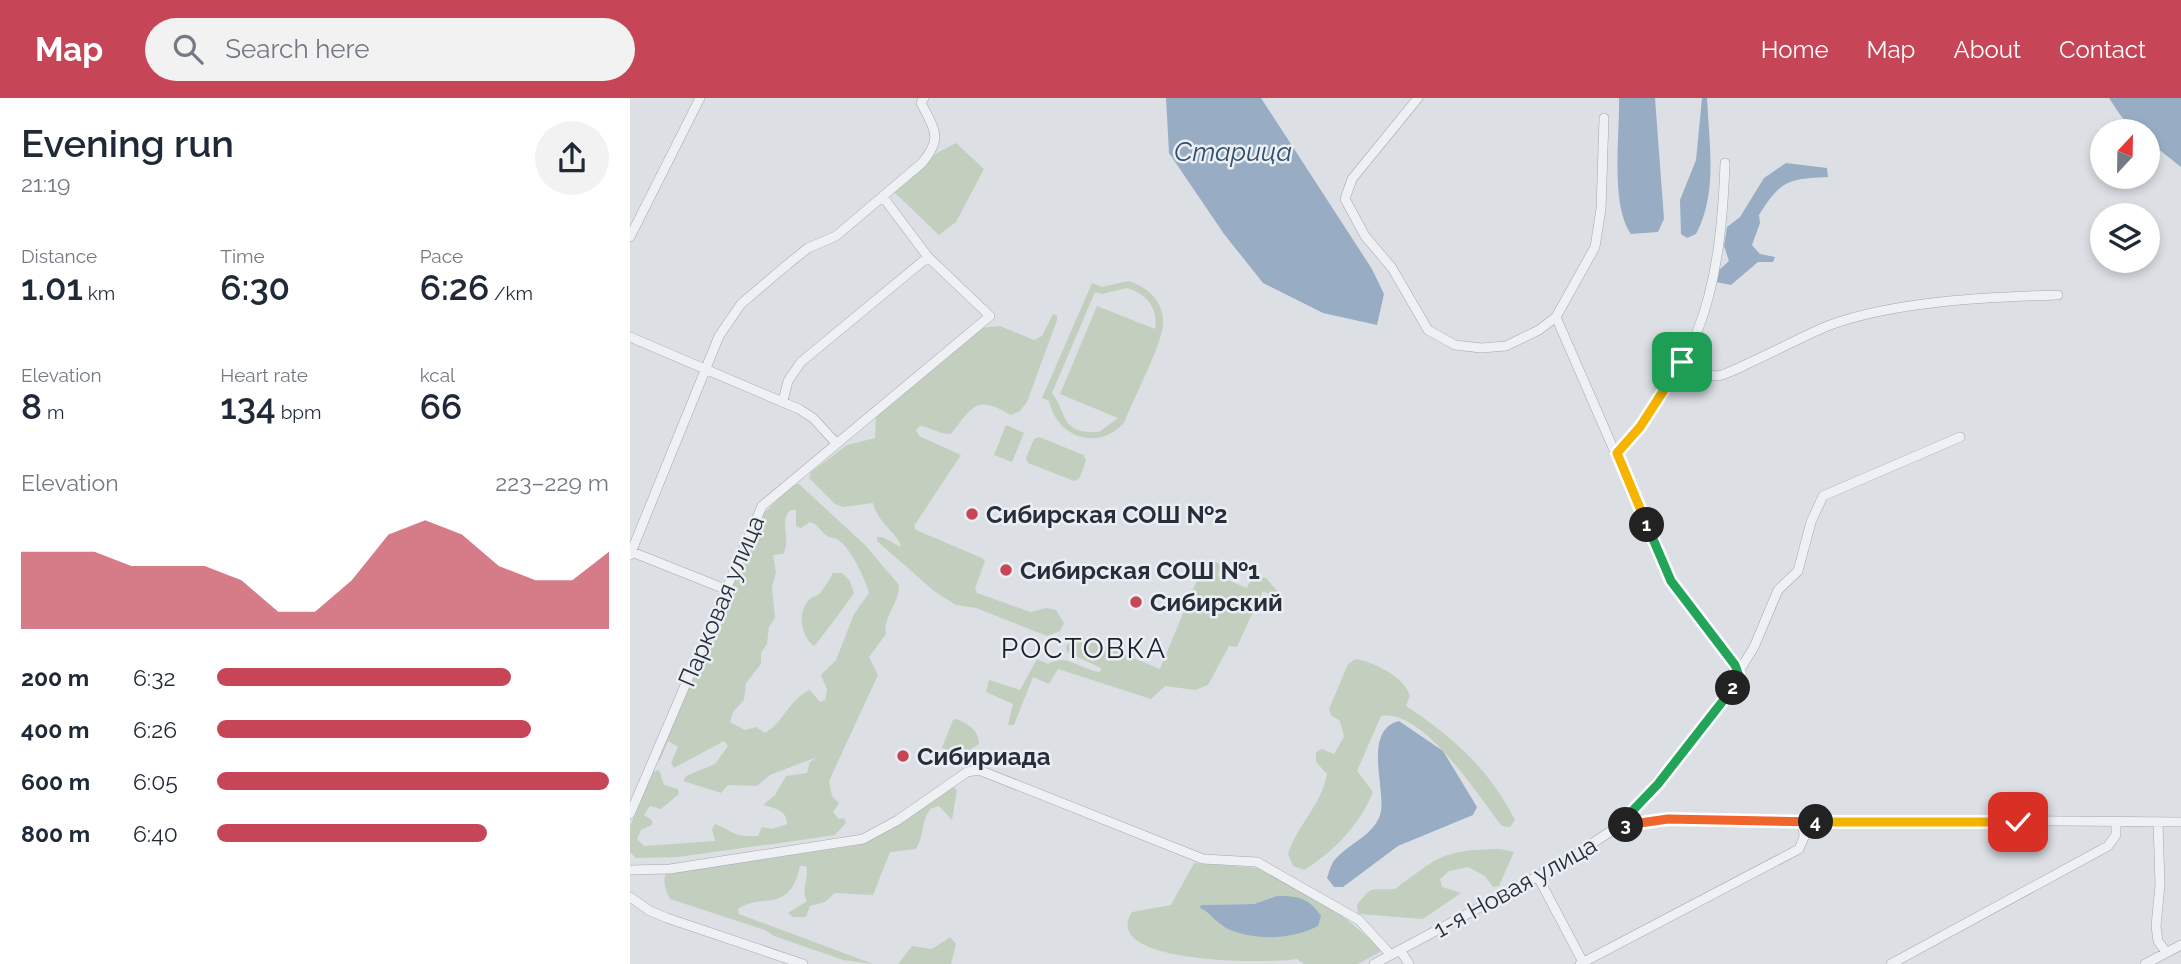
<!DOCTYPE html>
<meta charset="utf-8">
<style>
body{margin:0;font-family:Raleway,sans-serif;background:#f2f2f3;color:#1f2937;height:100vh;display:flex;flex-direction:column;font-size:26px;white-space:nowrap}
*{box-sizing:border-box;margin:0}
p{font-size:23px;color:#747a83}
.icon{flex:none;width:38px;height:38px;fill:none;stroke:currentColor;stroke-width:2;stroke-linecap:round;stroke-linejoin:round}
.map{position:relative;flex:1;overflow:hidden}
.sheet{display:flex;flex-direction:column;background:#fff;width:630px}
.sheet>*{flex:none}
.needle{width:46px;rotate:22deg}
.fabs{position:absolute;left:1460px;top:21px;display:grid;gap:14px}
.fabs a{display:grid;place-items:center;width:70px;height:70px;border-radius:50%;background:#fff;box-shadow:0 4px 10px #0003;font-size:35px}
.pin{position:absolute;display:grid;place-items:center;width:60px;height:60px;color:#fff;margin:-30px;border-radius:14px;box-shadow:0 4px 10px #0006}
.km{position:absolute;width:35px;height:35px;margin:-18px;border-radius:50%;background:#222;color:#fff;font-size:19px;line-height:35px;text-align:center}
.round{display:grid;place-items:center;flex:none;width:74px;height:74px;border-radius:37px;background:#f2f2f3}
.headline{display:flex;align-items:center;justify-content:space-between;height:119px;padding:0 21px}
h1{font-size:38px;font-weight:600;line-height:52px}
.figures{display:grid;grid-template-columns:repeat(3,1fr);gap:10px;height:119px;padding:7px 21px}
.figures div{display:grid;align-content:center}
.figures b{font-size:35px;font-weight:600}
.figures small{font-size:19px;font-weight:400}
.figures p{font-size:19px}
.chart{height:196px;padding:14px 21px}
.chart p{display:flex;justify-content:space-between}
.chart svg{width:100%;height:126px;margin-top:7px;fill:#c64658;opacity:.7}
ul{padding:0 21px;list-style:none;font-size:23px}
li{display:grid;grid-template-columns:112px 84px 1fr;align-items:center;height:52px}
li i{height:18px;border-radius:9px;background:#c64658}
header{display:flex;align-items:center;gap:42px;box-sizing:border-box;height:98px;padding:0 35px;background:#c64658;color:#fff}
header strong{font-size:33px}
nav{display:flex;gap:38px;margin-inline-start:auto;font-size:24px}
.search{width:490px;height:63px;background:#f2f2f3;display:flex;align-items:center;gap:18px;box-sizing:border-box;padding:0 24px;border-radius:38px;color:#747a83;font-size:26px}
main{display:flex;flex:1;min-height:0}
.map>svg:first-child{display:block}
.green{fill:#c2cfbe;fill-rule:evenodd}
.water{fill:#98adc4}
.lines{fill:none;stroke-linecap:round;stroke-linejoin:round}
.minor-casing{stroke:#a2a7af;stroke-width:10}
.minor{stroke:#eef0f4;stroke-width:9}
.split-1-casing{stroke:#fff;stroke-width:14}
.split-2-casing{stroke:#fff;stroke-width:14}
.split-3-casing{stroke:#fff;stroke-width:14}
.split-4-casing{stroke:#fff;stroke-width:14}
.split-5-casing{stroke:#fff;stroke-width:14}
.split-1{stroke:#f5b400;stroke-width:9}
.split-2{stroke:#22a559;stroke-width:9}
.split-3{stroke:#22a559;stroke-width:9}
.split-4{stroke:#f0652b;stroke-width:9}
.split-5{stroke:#f5b400;stroke-width:9}
.poi-dot{fill:#c64658;stroke:#ebeef3;stroke-width:2.5}
.labels{text-anchor:middle;dominant-baseline:central;stroke-width:5;stroke-linejoin:round;paint-order:stroke}
.poi-label{font-size:24px;font-weight:bold;fill:#272e3b;stroke:#ebeef3;text-anchor:start}
.street-label{font-size:24px;fill:#272e3b;stroke:#ebeef3}
.water-label{font-size:26px;font-style:italic;fill:#334c6c;stroke:#ebeef3}
.quarter-label{font-size:28px;letter-spacing:2px;fill:#191f2b;stroke:#ebeef3}
</style>
<header>
<strong>Map</strong>
<div class="search"><svg class="icon" aria-label="search" viewBox="0 0 24 24"><circle cx="10" cy="10" r="6"/><path d="M15 15l6 6"/></svg>Search here</div>
<nav><a>Home</a><a>Map</a><a>About</a><a>Contact</a></nav>
</header>
<main>
<section class="sheet">
<div class="headline"><div><h1>Evening run</h1><p>21:19</p></div><a class="round"><svg class="icon" aria-label="share" viewBox="0 0 24 24"><path d="M12 15V3M7 8l5-5 5 5M5 13v7h14v-7"/></svg></a></div>
<div class="figures">
<div><p>Distance</p><b>1.01<small> km</small></b></div>
<div><p>Time</p><b>6:30</b></div>
<div><p>Pace</p><b>6:26<small> /km</small></b></div>
</div>
<div class="figures">
<div><p>Elevation</p><b>8<small> m</small></b></div>
<div><p>Heart rate</p><b>134<small> bpm</small></b></div>
<div><p>kcal</p><b>66</b></div>
</div>
<div class="chart"><p><span>Elevation</span>223–229 m</p>
<svg viewBox="0 0 160 44" preserveAspectRatio="none"><path d="M0 44V17L10 17L20 17L30 22L40 22L50 22L60 27L70 38L80 38L90 27L100 11L110 6L120 11L130 22L140 27L150 27L160 17V44z"/></svg>
</div>
<ul>
<li><b>200 m</b>6:32<i style="width:75%"></i></li>
<li><b>400 m</b>6:26<i style="width:80%"></i></li>
<li><b>600 m</b>6:05<i style="width:100%"></i></li>
<li><b>800 m</b>6:40<i style="width:69%"></i></li>
</ul>
</section>
<div class="map">
<svg width="1551" height="866" viewBox="0 0 1551 866">
<rect width="100%" height="100%" fill="#dce0e5"/>
<path class="green" d="M326 45 354 71 326 124 309 137 263 93 307 55Z
M498 183C518 188 535 205 533 227 532 246 502 304 494 325 467 354 427 339 419 303L412 300 462 185 472 189ZM497 190C516 195 529 211 525 231L467 208 430 296 488 320 469 334C429 336 438 315 422 295L465 194 472 196Z
M423 216 427 217V222L397 304 390 313 381 317C346 297 344 307 321 336 311 337 301 329 290 328L286 332 289 338 331 357 284 428 286 432 352 460 355 463 345 491 347 495 401 514 416 510 426 512 434 525 430 533 417 538 346 510 326 507 304 493 247 443V439H252L271 449C269 436 248 426 243 405L213 409 205 406 179 380 181 374 217 347 245 340 246 318 348 230 370 228 404 242 412 238Z
M376 327 394 335 382 364 364 357Z
M409 339 454 357 456 363 449 381 444 383 398 365 396 360 404 341Z
M169 386 235 447 269 487C270 504 252 520 256 536L239 559 248 577 199 683 202 698 209 705 203 714 209 721 214 720 216 725 205 737 171 742 48 759 6 760 0 754V728L23 674 29 672 34 687 48 691 49 696 31 711 20 708 14 717 22 722V727L11 732 7 741 14 748 85 743 82 731 85 726C104 734 103 739 128 738L132 729 142 731 157 726C157 711 143 710 133 707L145 697 156 678 177 675 180 664 187 659 140 677 127 688 98 687 91 695 53 683 56 678 85 666 98 648 94 643 44 670 41 665 48 649 38 643 30 662 26 664 129 420 162 387ZM161 412H166V428L171 430 180 424C188 426 190 433 197 438 201 440 205 440 208 442 220 449 235 480 239 495L224 516 206 562 191 577 197 592 195 602 190 604 180 592C159 601 154 624 135 635L126 629 115 632 100 624 103 614 114 602 116 585 131 566V555L137 546 139 529 145 520 142 489 146 474 143 457 153 456C162 442 148 422 161 412Z
M581 462 592 467 588 478 617 490 622 479 636 480 647 493 641 497 633 493 630 500 635 503 621 518 607 549 599 548 578 587 565 592 535 588 521 601 428 571 419 586 403 579 384 627H378L383 606 356 594 359 582 390 592 407 561 418 566C436 554 451 572 470 574L471 570 437 554 436 548 447 537 530 571 574 465Z
M203 475H212L220 483 224 495C220 501 187 546 184 548 170 538 167 513 180 501 183 498 188 498 190 495 195 490 199 481 203 475Z
M726 561C744 564 775 579 780 598L776 608C822 638 860 672 885 722L880 729 872 728C848 698 794 611 751 618L727 673 743 694C730 726 704 754 674 772L663 768 658 756C667 727 691 708 697 676L686 664V654L692 651 704 656 714 639 710 623 701 617 699 611 718 566Z
M327 621C338 626 349 632 349 646L332 657 312 650 323 622Z
M322 688 327 692 322 722 309 708 300 711C291 724 294 738 286 751L260 754 243 797 205 795 195 804 180 808 176 819H163L158 815 177 803C170 791 180 780 176 768H170C159 817 133 794 108 811L109 816 243 866 213 862 144 838 135 832 40 801C36 793 32 784 36 776L229 747 274 723Z
M870 751 884 754 869 788 863 789 855 778 838 769 819 773 810 781 812 789 831 795 793 821 728 816 727 807C743 785 742 793 765 791 810 758 812 752 870 751Z
M564 765 628 770 710 816 749 848 750 854 728 866H674L667 861C636 866 468 866 502 814L541 807ZM647 798 593 829 571 807 624 806Z
M320 839 326 846 321 866H268L282 848 302 851Z"/>
<path class="water" d="M536 0H631L742 171 754 196 747 227 693 215 633 185 594 136 539 55Z
M989 0H1025L1034 121 1028 134 1001 136C980 106 990 38 989 0Z
M1072 0H1077C1079 45 1088 95 1066 136L1057 140 1051 136 1050 102 1066 62Z
M1479 0H1551V69L1517 42V33C1498 33 1489 15 1479 0Z
M1156 65 1197 70 1198 79C1158 81 1151 82 1129 117L1130 125 1122 147 1130 156 1145 159 1143 164H1128L1101 187 1086 184 1089 172 1099 163 1094 148 1097 129 1110 119 1134 80Z
M769 623 813 653 847 709 843 717 768 748 713 789H704L697 780C699 775 700 769 703 764 716 746 747 737 751 713 755 689 733 632 769 623Z
M647 798C669 798 679 800 691 818L688 828C662 842 623 843 596 830 586 825 580 814 570 810L571 807 624 806Z"/>
<g class="lines">
<defs>
<path id="minor" d="M788 0 722 81 715 101 735 138 762 170 798 232 825 247 851 250 876 248 909 232 926 219 965 149 971 111 974 20
M0 139 70 0
M0 239 169 311 183 320 206 345
M1052 264C1063 269 1076 277 1087 278 1098 278 1180 234 1200 227 1266 203 1358 199 1428 197
M153 303 158 283 171 264 298 159
M987 355C1016 323 1052 275 1067 234 1088 182 1093 120 1095 65
M2 454 95 491
M0 457 89 238 111 206 158 166 178 150 206 138 292 65C313 40 305 32 291 5L294 0
M1108 575 1124 549 1148 492 1168 473 1181 424 1193 398 1330 339
M0 716 132 408 360 218 298 159 253 99
M1528 724 1530 787 1526 828 1528 843 1536 854
M989 729 1008 723 1038 721 1173 725 1291 722 1551 724
M0 772 40 771 233 741 268 722 337 674 349 672 573 761 627 764 729 822 761 857
M908 779 954 866
M0 799 20 813 37 820 173 866
M770 852 779 866
M744 866 936 763 987 729 1072 633 1108 581 1099 559 1041 483 926 219
M950 866 1169 751 1174 739 1173 725
M1261 866 1478 748 1486 737V726
M1515 866 1551 847"/>
</defs>
<use href="#minor" class="minor-casing"/>
<use href="#minor" class="minor"/>
</g>
<g class="lines">
<defs>
<path id="split-1" d="M1017 427 987 355 1010 329 1052 264"/>
<path id="split-2" d="M1017 427 1041 483 1105 567 1108 575 1103 590"/>
<path id="split-3" d="M996 727 987 729 1028 686 1103 590"/>
<path id="split-4" d="M996 727 1038 721 1186 724"/>
<path id="split-5" d="M1186 724H1388"/>
</defs>
<use href="#split-1" class="split-1-casing"/>
<use href="#split-2" class="split-2-casing"/>
<use href="#split-3" class="split-3-casing"/>
<use href="#split-4" class="split-4-casing"/>
<use href="#split-5" class="split-5-casing"/>
<use href="#split-1" class="split-1"/>
<use href="#split-2" class="split-2"/>
<use href="#split-3" class="split-3"/>
<use href="#split-4" class="split-4"/>
<use href="#split-5" class="split-5"/>
</g>
<g class="poi-dot">
<circle cx="342" cy="416" r="7"/>
<circle cx="376" cy="472" r="7"/>
<circle cx="506" cy="504" r="7"/>
<circle cx="273" cy="658" r="7"/>
</g>
<g class="labels">
<g class="poi-label">
<text x="356" y="416">Сибирская СОШ №2</text>
<text x="390" y="472">Сибирская СОШ №1</text>
<text x="520" y="504">Сибирский</text>
<text x="287" y="658">Сибириада</text>
</g>
<g class="street-label">
<text transform="translate(91 503) rotate(-67)">Парковая улица</text>
<text transform="translate(885 789) rotate(-29)">1-я Новая улица</text>
</g>
<g class="water-label">
<text x="603" y="54">Старица</text>
</g>
<g class="quarter-label">
<text x="454" y="550">РОСТОВКА</text>
</g>
</g>
</svg>
<div class="fabs">
<a><svg class="needle" viewBox="-14 -14 28 28"><path d="M0-13l5 13h-10z" fill="#e53935"/><path d="M0 13l5-13h-10z" fill="#747a83"/></svg></a>
<a><svg class="icon" aria-label="layers" viewBox="0 0 24 24"><path d="M12 4l9 5-9 5-9-5zM3 14l9 5 9-5"/></svg></a>
</div>
<div class="pin" style="left:1052px;top:264px;background:#1e9e55"><svg class="icon" aria-label="arrive" viewBox="0 0 24 24"><path d="M6 21V4h12l-3 4 3 4H6"/></svg></div>
<div class="pin" style="left:1388px;top:724px;background:#d93025"><svg class="icon" aria-label="check" viewBox="0 0 24 24"><path d="M5 12l5 5 9-10"/></svg></div>
<b class="km" style="left:1017px;top:427px">1</b>
<b class="km" style="left:1103px;top:590px">2</b>
<b class="km" style="left:996px;top:727px">3</b>
<b class="km" style="left:1186px;top:724px">4</b>
</div>
</main>
